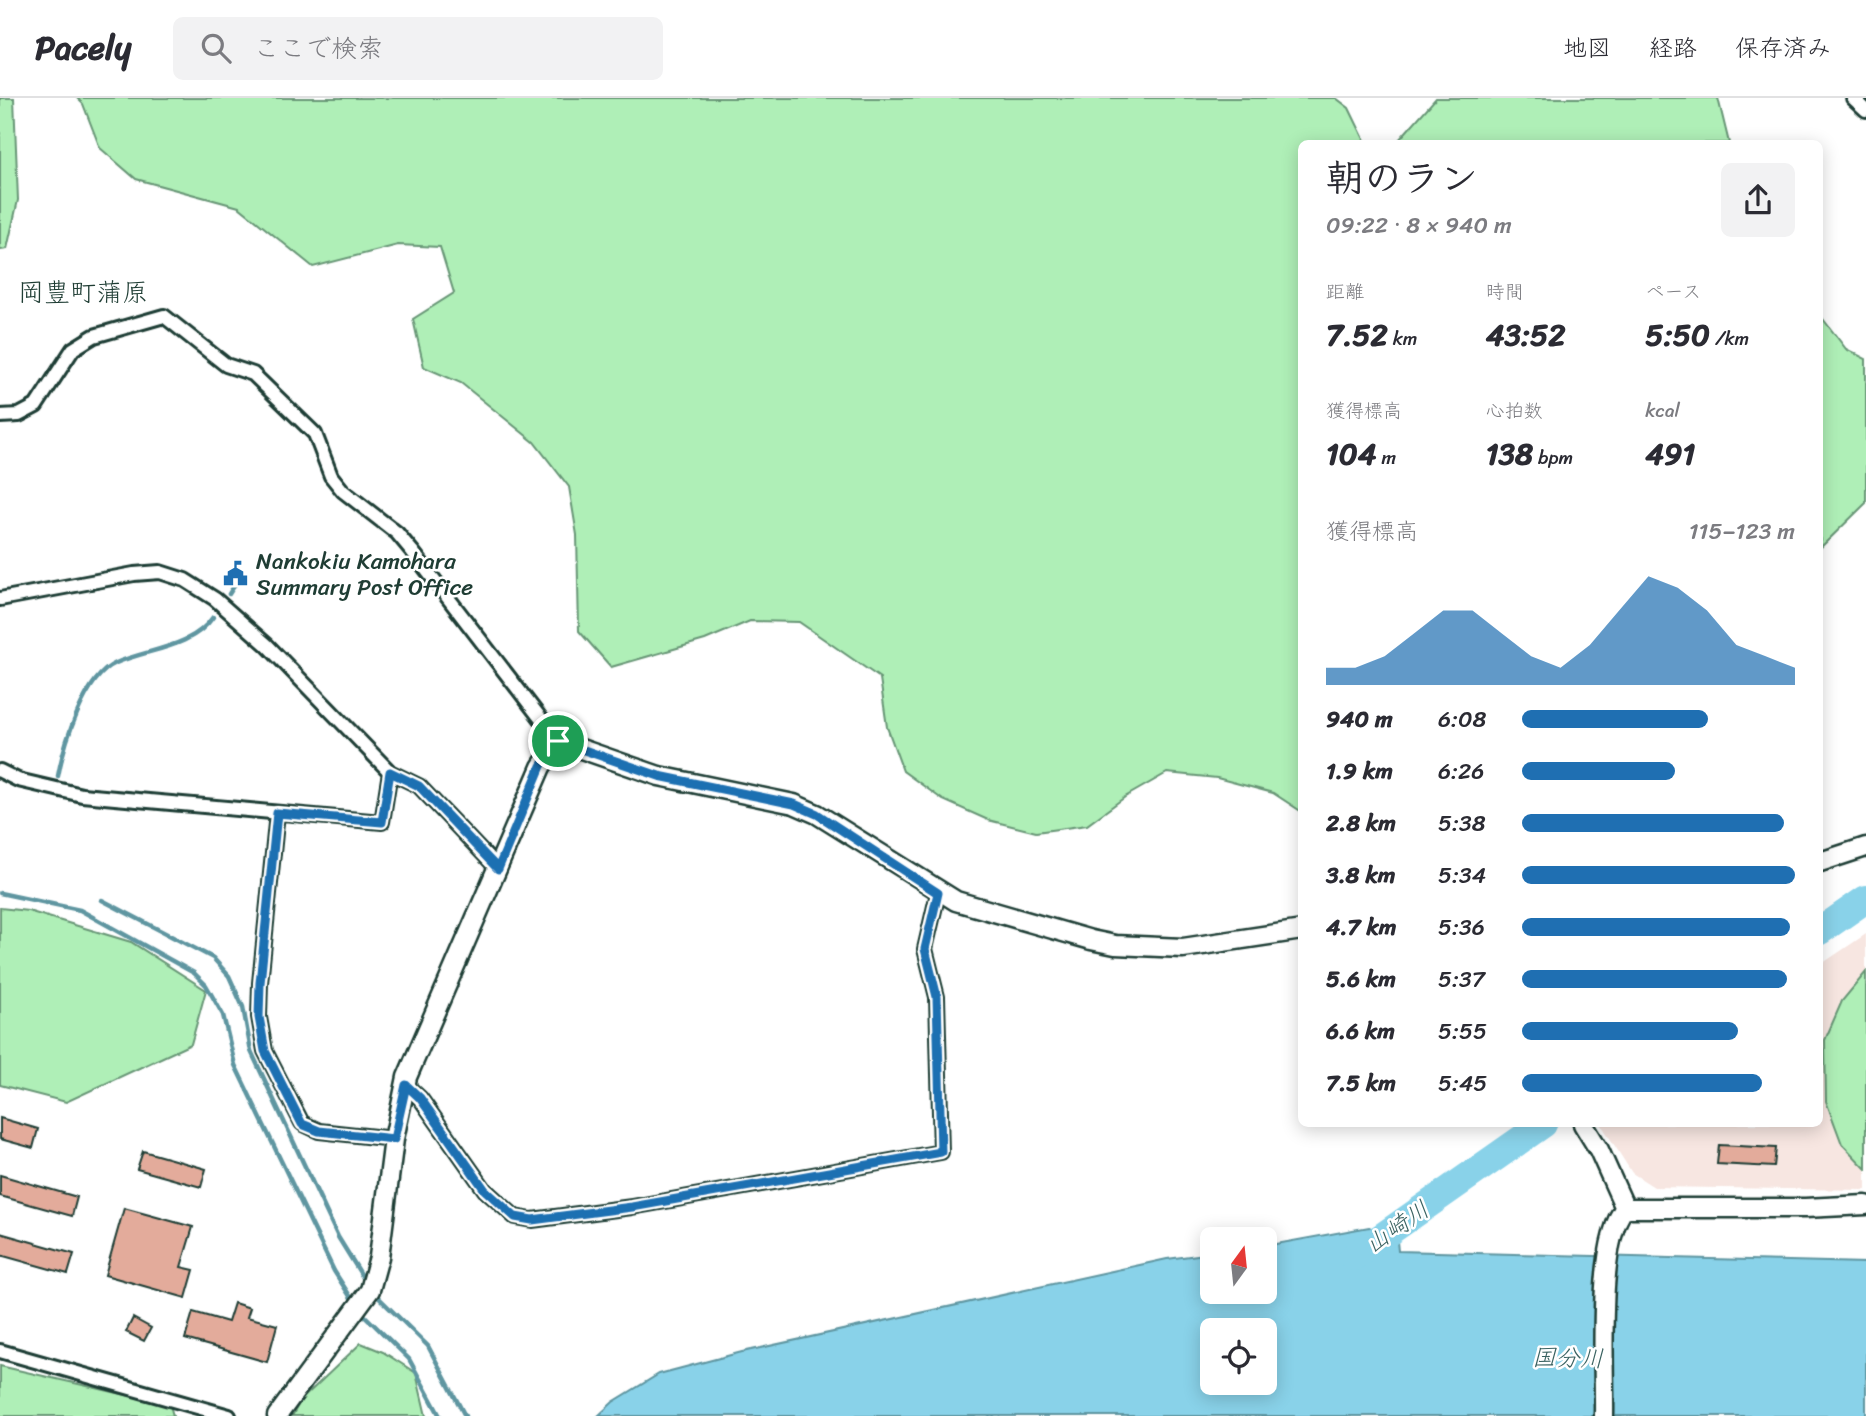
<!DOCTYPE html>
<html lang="ja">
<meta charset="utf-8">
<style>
body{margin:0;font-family:Sriracha,"Klee One",sans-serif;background:#f2f2f3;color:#2b2b33;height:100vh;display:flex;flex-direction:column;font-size:26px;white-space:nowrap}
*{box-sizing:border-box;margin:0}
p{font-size:23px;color:#7c7c81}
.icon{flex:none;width:38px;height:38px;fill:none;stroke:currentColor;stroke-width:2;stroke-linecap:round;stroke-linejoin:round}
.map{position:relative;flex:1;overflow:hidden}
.sheet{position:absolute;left:1298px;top:42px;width:525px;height:987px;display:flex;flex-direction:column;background:#fff;border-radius:10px;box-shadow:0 4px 18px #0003}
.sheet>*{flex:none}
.needle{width:46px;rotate:15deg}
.fabs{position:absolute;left:1200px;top:1129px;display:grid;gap:14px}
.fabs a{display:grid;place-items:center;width:77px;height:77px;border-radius:10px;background:#fff;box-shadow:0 4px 18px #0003;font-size:35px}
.pin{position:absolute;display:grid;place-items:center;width:60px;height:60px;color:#fff;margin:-30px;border:4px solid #fff;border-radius:50%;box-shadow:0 2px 7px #0007}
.round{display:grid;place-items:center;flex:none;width:74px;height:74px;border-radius:10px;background:#f2f2f3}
.summary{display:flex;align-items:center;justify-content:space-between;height:119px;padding:0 28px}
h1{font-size:38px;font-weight:700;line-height:52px}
.figures{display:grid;grid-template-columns:repeat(3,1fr);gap:10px;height:119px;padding:7px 28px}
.figures div{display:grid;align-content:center}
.figures b{font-size:30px;font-weight:700}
.figures small{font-size:19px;font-weight:400}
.figures p{font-size:19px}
.chart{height:196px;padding:14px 28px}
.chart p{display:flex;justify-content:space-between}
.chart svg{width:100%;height:126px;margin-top:7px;fill:#1f6fb2;opacity:.7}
ul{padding:0 28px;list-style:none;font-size:23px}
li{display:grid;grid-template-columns:112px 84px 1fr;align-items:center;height:52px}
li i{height:18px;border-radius:9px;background:#1f6fb2}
header{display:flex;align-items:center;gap:42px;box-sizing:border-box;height:98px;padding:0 35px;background:#fff;border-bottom:2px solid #e1e1e2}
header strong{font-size:33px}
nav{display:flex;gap:38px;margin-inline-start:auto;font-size:24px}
.search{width:490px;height:63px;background:#f2f2f3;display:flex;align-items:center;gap:18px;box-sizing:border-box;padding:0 24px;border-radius:10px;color:#7c7c81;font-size:26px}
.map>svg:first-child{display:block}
.built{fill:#f7e6e1}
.green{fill:#afefb7;stroke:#679676;stroke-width:2}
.water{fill:#89d2e9;stroke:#5f96a1;stroke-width:2;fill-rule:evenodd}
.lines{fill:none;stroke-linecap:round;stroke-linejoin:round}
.stream{stroke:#5f96a1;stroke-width:4.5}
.river{stroke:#89d2e9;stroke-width:28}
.building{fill:#e3ab9b;stroke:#1f3d34;stroke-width:2}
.street-casing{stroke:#1f3d34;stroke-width:18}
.secondary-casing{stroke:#1f3d34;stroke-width:23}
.street{stroke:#fff;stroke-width:12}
.secondary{stroke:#fff;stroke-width:18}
.route-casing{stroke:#fff;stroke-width:14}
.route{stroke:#1f6fb2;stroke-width:9}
.labels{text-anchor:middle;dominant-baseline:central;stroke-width:5;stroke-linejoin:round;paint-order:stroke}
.poi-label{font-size:23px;fill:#1f3d34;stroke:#fff;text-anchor:start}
.water-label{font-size:24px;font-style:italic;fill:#3a6261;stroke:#fff}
.quarter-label{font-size:26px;fill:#1f3d34;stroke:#fff}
</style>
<header>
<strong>Pacely</strong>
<div class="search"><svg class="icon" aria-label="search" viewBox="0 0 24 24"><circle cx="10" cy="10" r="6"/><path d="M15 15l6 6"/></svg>ここで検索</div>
<nav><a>地図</a><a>経路</a><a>保存済み</a></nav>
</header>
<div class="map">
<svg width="1866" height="1318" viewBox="0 0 1866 1318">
<rect width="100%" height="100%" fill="#fff"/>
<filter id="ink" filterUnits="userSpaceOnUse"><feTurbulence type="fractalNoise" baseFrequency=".0143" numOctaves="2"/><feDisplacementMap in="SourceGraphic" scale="14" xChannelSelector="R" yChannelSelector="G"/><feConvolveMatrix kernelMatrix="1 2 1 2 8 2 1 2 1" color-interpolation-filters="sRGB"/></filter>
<g filter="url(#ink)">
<path class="built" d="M1866 836V1092L1654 1089 1632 1075 1601 1026H1820V867Z"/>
<path class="green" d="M0 0H14L18 102 7 151 0 152Z
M77 0H1336L1349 10 1366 45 1398 43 1436 0H1718L1729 45 1302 46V714L1273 695 1217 680 1167 675 1125 699 1087 727 1036 734 988 722 943 702 903 673 887 629 880 580 799 524 750 523 705 542 611 569 579 533 577 437 569 389 534 344 461 285 424 269 413 221 454 195 440 149 398 147 313 169 239 109 136 81 100 50 83 6Z
M1820 217 1846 251 1866 261V405L1820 450Z
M0 810 28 813 131 844 206 892 191 946 66 1004 0 987Z
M1866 874V1071L1842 1046 1826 1003 1825 942 1842 903Z
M361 1245 383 1254 416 1275 426 1318H292L301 1302Z
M0 1268 170 1307 173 1318H0Z"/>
<path class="water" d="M1369 1129 1397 1143 1398 1153 1866 1165V1318H598L613 1304 659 1276 742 1254 1167 1161 1213 1155V1194H1265V1148ZM1213 1232H1265V1284H1213Z"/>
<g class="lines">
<path class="stream" d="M229 496 234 488
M58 678C64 646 84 579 116 565 148 551 192 550 213 519
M0 795 80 812 194 875 206 887 223 917 235 967 334 1173 355 1206
M102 802 213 860 229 878 243 909 251 953 338 1139 367 1186
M375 1196 428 1248 465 1318
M360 1213 409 1261 440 1318"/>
<path class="river" d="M1820 833 1866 801
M1353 1159 1543 1026"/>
</g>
<path class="building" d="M0 1020 38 1031 33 1050 0 1041Z
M1719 1047 1776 1050 1774 1069 1717 1066Z
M143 1053 206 1071 201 1089 137 1071Z
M0 1077 77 1099 72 1118 0 1098Z
M124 1110 193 1129 181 1169 194 1172 186 1200 105 1177Z
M0 1135 74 1156 68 1176 0 1157Z
M234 1205 250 1210 247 1219 277 1227 267 1264 185 1241 193 1214 228 1224Z
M133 1220 151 1230 144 1243 126 1234Z"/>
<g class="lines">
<defs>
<path id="street" d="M1853 0 1866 12
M0 318 19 317 36 308 73 251 94 238 164 218 226 267 253 276 315 336 331 378 343 393 397 435 412 453 558 643
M0 501 134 476 160 474 185 482 215 501 267 547 390 674 419 688 498 771
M0 673 18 682 82 697 382 724 390 674
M277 715 260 885 259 919 265 953 302 1025 319 1033 394 1041
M406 987 420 1000 485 1092 515 1119 532 1122 632 1109 941 1054 937 899 925 851 938 795
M0 1253 229 1318"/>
<path id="secondary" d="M1820 764 1866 749
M1583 1026 1599 1052 1625 1110
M277 1318 370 1192 379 1159 394 1041 407 979 541 669 558 643 659 678 794 706 817 716 956 803 1091 842 1115 847 1183 850 1302 832
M1604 1318C1605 1270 1596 1143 1625 1110H1805L1866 1107"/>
</defs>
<use href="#street" class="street-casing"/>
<use href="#secondary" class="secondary-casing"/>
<use href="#street" class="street"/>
<use href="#secondary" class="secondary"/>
</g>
</g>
<g class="lines" filter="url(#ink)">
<defs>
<path id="route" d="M558 643 659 678 794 706 817 716 938 795 925 851 937 899 941 1054 632 1109 532 1122 515 1119 485 1092 420 1000 406 987 394 1041 319 1033 302 1026 265 953 259 919 260 885 277 715 382 724 390 674 419 688 498 771 541 668Z"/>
</defs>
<use href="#route" class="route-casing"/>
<use href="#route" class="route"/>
</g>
<defs>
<symbol id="civic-bare" viewBox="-9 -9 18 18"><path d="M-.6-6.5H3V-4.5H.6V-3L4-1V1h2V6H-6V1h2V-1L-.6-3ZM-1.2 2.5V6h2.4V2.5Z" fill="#1f6fb2" stroke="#fff" stroke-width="2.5" paint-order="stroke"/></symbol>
</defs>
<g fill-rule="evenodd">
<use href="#civic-bare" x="218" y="458" width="35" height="35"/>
</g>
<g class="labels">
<g class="poi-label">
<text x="256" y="463">Nankokiu Kamohara<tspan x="256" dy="26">Summary Post Office</tspan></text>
</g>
<g class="water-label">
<text transform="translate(1397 1129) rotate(-35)">山崎川</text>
<text transform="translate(1568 1260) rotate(1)">国分川</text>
</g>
<g class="quarter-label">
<text x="83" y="194">岡豊町蒲原</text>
</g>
</g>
</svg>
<div class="fabs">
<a><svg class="needle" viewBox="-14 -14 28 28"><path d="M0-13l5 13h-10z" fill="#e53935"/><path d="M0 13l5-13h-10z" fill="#7c7c81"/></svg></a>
<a><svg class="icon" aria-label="locate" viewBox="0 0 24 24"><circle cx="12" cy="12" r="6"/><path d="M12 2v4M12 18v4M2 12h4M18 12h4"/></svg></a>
</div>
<div class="pin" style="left:558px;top:643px;background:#1e9e55"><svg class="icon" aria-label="arrive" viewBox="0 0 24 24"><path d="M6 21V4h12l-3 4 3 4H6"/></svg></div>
<section class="sheet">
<div class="summary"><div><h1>朝のラン</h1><p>09:22 · 8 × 940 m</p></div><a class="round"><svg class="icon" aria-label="share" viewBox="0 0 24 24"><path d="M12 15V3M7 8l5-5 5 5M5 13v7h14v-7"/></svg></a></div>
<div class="figures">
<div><p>距離</p><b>7.52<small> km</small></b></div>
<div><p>時間</p><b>43:52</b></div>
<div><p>ペース</p><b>5:50<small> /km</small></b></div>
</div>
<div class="figures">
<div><p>獲得標高</p><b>104<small> m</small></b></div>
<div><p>心拍数</p><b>138<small> bpm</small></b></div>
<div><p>kcal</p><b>491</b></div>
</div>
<div class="chart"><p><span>獲得標高</span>115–123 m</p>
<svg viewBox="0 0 160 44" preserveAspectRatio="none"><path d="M0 44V38L10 38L20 34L30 26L40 18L50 18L60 26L70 34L80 38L90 30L100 18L110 6L120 10L130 18L140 30L150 34L160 38V44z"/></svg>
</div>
<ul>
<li><b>940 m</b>6:08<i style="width:68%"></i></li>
<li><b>1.9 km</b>6:26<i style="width:56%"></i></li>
<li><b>2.8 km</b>5:38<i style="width:96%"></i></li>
<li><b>3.8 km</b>5:34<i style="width:100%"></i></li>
<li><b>4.7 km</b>5:36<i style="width:98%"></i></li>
<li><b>5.6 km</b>5:37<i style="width:97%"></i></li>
<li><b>6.6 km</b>5:55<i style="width:79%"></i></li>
<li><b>7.5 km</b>5:45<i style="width:88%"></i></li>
</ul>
</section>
</div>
